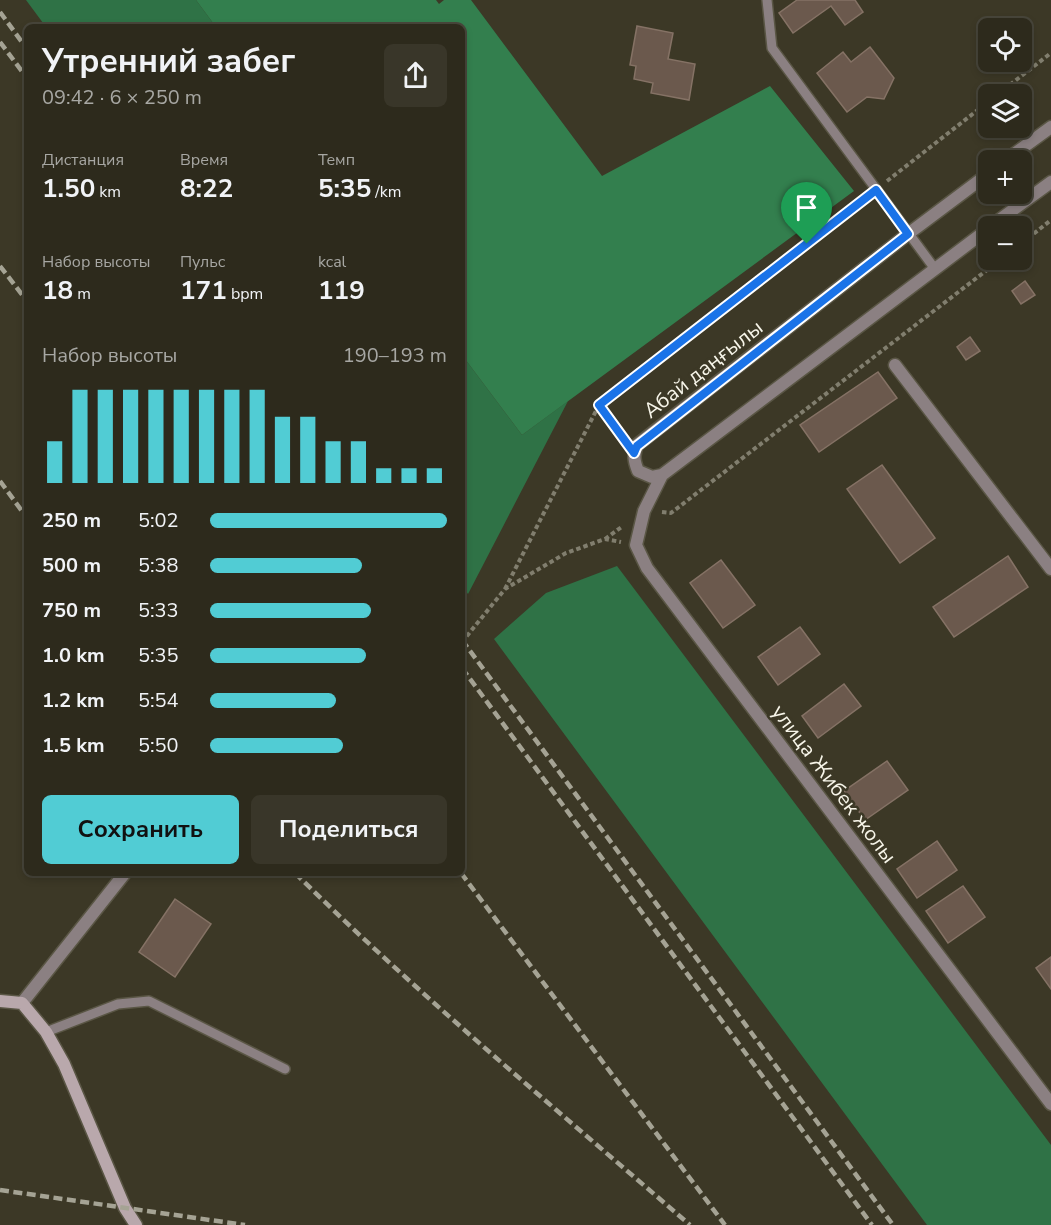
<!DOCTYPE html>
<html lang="ru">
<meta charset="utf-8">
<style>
body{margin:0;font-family:"Nunito Sans",sans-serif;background:#393629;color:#f1f3f6;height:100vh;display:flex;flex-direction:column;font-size:22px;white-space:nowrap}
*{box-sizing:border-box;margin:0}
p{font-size:20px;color:#a7a7a3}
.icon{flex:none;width:33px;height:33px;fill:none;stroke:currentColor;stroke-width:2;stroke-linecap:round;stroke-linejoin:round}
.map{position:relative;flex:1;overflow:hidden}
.details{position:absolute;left:24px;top:24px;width:441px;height:852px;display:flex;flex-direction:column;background:#2d2a1c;border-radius:9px;box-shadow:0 3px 9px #0003,0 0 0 2px #48463b}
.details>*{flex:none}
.tools{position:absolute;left:978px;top:18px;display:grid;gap:12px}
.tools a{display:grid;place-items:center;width:54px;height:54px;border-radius:9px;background:#2d2a1c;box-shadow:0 3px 9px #0003,0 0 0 2px #48463b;font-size:30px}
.pin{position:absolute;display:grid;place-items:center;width:51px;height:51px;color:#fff;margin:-62px -26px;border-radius:50% 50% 50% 0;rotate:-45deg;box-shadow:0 0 6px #0007}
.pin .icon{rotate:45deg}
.round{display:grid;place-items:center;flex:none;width:63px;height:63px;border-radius:9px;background:#393629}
.overview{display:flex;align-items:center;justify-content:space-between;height:102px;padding:0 18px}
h1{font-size:33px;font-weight:700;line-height:45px}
.metrics{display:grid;grid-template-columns:repeat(3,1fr);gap:9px;height:102px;padding:6px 18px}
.metrics div{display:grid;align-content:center}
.metrics b{font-size:26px;font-weight:700}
.metrics small{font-size:16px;font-weight:400}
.metrics p{font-size:16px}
.chart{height:168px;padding:12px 18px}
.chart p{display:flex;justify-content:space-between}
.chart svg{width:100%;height:108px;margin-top:6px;stroke:#51ccd4;stroke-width:6}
.primary-button{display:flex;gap:12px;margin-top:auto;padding:12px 18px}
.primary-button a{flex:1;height:69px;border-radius:9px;background:#51ccd4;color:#111;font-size:24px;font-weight:700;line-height:69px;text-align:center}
.primary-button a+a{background:#393629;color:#f1f3f6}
ul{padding:0 18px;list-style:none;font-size:20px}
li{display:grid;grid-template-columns:96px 72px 1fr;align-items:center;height:45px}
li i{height:15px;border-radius:8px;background:#51ccd4}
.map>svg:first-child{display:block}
.green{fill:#2f7246}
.forest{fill:#337f4e}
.building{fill:#6b594d;stroke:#857265;stroke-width:1.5}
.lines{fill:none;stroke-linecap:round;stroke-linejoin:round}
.lane-casing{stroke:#5a5645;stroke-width:12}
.street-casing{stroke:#5a5645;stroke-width:15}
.secondary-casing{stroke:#5a5645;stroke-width:15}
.path{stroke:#817e6e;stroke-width:4;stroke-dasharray:4.5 3;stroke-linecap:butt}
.lane{stroke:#8b8082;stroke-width:9}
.street{stroke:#8b8082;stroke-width:12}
.secondary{stroke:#b9a8ac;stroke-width:12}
.rail{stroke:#a5a394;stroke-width:4.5;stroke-dasharray:9 4.5;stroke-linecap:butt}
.route-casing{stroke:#fff;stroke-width:12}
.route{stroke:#1a73e8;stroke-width:8}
.labels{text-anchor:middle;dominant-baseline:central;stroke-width:5;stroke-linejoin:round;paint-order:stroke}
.street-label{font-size:21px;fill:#f7f5e9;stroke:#3c3826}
</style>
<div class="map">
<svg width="1051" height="1225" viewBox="0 0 1051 1225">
<rect width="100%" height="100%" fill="#3c3826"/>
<path class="green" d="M26 0H196L216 27H46Z
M462 355 522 435 568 401 468 594 462 586Z
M617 566 1051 1145V1225H927L494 639 546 593Z"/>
<path class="forest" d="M196 0H436L439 4 444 0H471L602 176 770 86 854 191 522 435 462 355V27H216Z"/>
<path class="building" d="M797 0H855L863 12 845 25 831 6 793 33 779 13Z
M637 26 673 33 668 59 695 64 689 100 651 93 653 83 634 79 636 66 630 65Z
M870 47 894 78 884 99 867 97 847 112 817 73 843 52 851 62Z
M1025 281 1035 295 1021 304 1012 291Z
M970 337 980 351 966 360 957 347Z
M878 372 897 398 819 452 800 425Z
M882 465 935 538 900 563 847 489Z
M1008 556 1028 587 954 637 933 607Z
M721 560 755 605 723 628 690 583Z
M800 627 820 654 778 685 758 657Z
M844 684 861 706 818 738 802 716Z
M887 761 908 790 865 820 844 791Z
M937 841 957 870 917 898 897 869Z
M963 886 985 917 948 943 926 911Z
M175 899 211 924 175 977 139 952Z
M1051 957V989L1036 968Z"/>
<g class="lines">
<defs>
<path id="lane" d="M767 0 772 48 935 269
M46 1032 118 1004 149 1001 285 1069"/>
<path id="street" d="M1006 160 1051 127
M988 174 908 234 637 445C633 455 634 461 638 471L652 477 662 475 988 229
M991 226 1051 182
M895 365 1051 569
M662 475 644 511 636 545 647 568 1051 1104
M22 1003 125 873"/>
<path id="secondary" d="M0 1001 22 1003 46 1032 64 1064 125 1208 136 1225"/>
</defs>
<use href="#lane" class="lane-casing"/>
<use href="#street" class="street-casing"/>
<use href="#secondary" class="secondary-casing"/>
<path class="path" d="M998 94 1051 53
M887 181 988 102
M1022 243 1051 220
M624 439 599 405 865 198
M662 512 671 513 1000 260
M605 539 623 526
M505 589 599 405
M462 642 505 589 566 553 605 539 621 542"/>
<use href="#lane" class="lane"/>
<use href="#street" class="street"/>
<use href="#secondary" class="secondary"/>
<path class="rail" d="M0 12 27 49
M0 42 27 78
M0 266 27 301
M0 481 27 518
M462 640 893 1225
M462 668 872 1225
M295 873C421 997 557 1110 690 1225
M461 873 725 1225
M0 1190 245 1225"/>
</g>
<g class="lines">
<defs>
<path id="route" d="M876 190 908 234 637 446 634 453 599 405Z"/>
</defs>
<use href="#route" class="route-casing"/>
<use href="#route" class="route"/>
</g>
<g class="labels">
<g class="street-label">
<text transform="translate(703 369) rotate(-38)">Абай даңғылы</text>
<text transform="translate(834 784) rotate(53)">улица Жибек жолы</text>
</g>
</g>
</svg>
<div class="tools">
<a><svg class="icon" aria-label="locate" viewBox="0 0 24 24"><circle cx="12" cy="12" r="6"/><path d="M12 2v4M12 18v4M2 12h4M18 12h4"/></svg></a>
<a><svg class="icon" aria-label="layers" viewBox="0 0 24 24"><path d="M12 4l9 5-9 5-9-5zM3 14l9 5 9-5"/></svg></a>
<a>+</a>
<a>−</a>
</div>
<div class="pin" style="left:807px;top:244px;background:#1e9e55"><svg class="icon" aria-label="arrive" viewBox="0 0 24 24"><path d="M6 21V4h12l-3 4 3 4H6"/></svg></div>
<section class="details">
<div class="overview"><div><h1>Утренний забег</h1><p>09:42 · 6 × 250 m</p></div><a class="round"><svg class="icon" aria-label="share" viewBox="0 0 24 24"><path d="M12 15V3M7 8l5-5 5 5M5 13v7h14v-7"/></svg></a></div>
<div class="metrics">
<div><p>Дистанция</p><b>1.50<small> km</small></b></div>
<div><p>Время</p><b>8:22</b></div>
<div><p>Темп</p><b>5:35<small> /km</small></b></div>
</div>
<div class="metrics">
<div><p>Набор высоты</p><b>18<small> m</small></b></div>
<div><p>Пульс</p><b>171<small> bpm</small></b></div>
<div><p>kcal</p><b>119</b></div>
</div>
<div class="chart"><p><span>Набор высоты</span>190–193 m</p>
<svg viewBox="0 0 160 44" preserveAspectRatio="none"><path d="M5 44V27M15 44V6M25 44V6M35 44V6M45 44V6M55 44V6M65 44V6M75 44V6M85 44V6M95 44V17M105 44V17M115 44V27M125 44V27M135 44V38M145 44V38M155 44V38"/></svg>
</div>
<ul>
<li><b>250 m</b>5:02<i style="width:100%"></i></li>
<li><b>500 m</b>5:38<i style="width:64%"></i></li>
<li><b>750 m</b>5:33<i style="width:68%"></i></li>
<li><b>1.0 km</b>5:35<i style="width:66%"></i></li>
<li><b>1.2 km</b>5:54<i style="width:53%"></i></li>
<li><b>1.5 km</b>5:50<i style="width:56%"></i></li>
</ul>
<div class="primary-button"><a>Сохранить</a><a>Поделиться</a></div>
</section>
</div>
